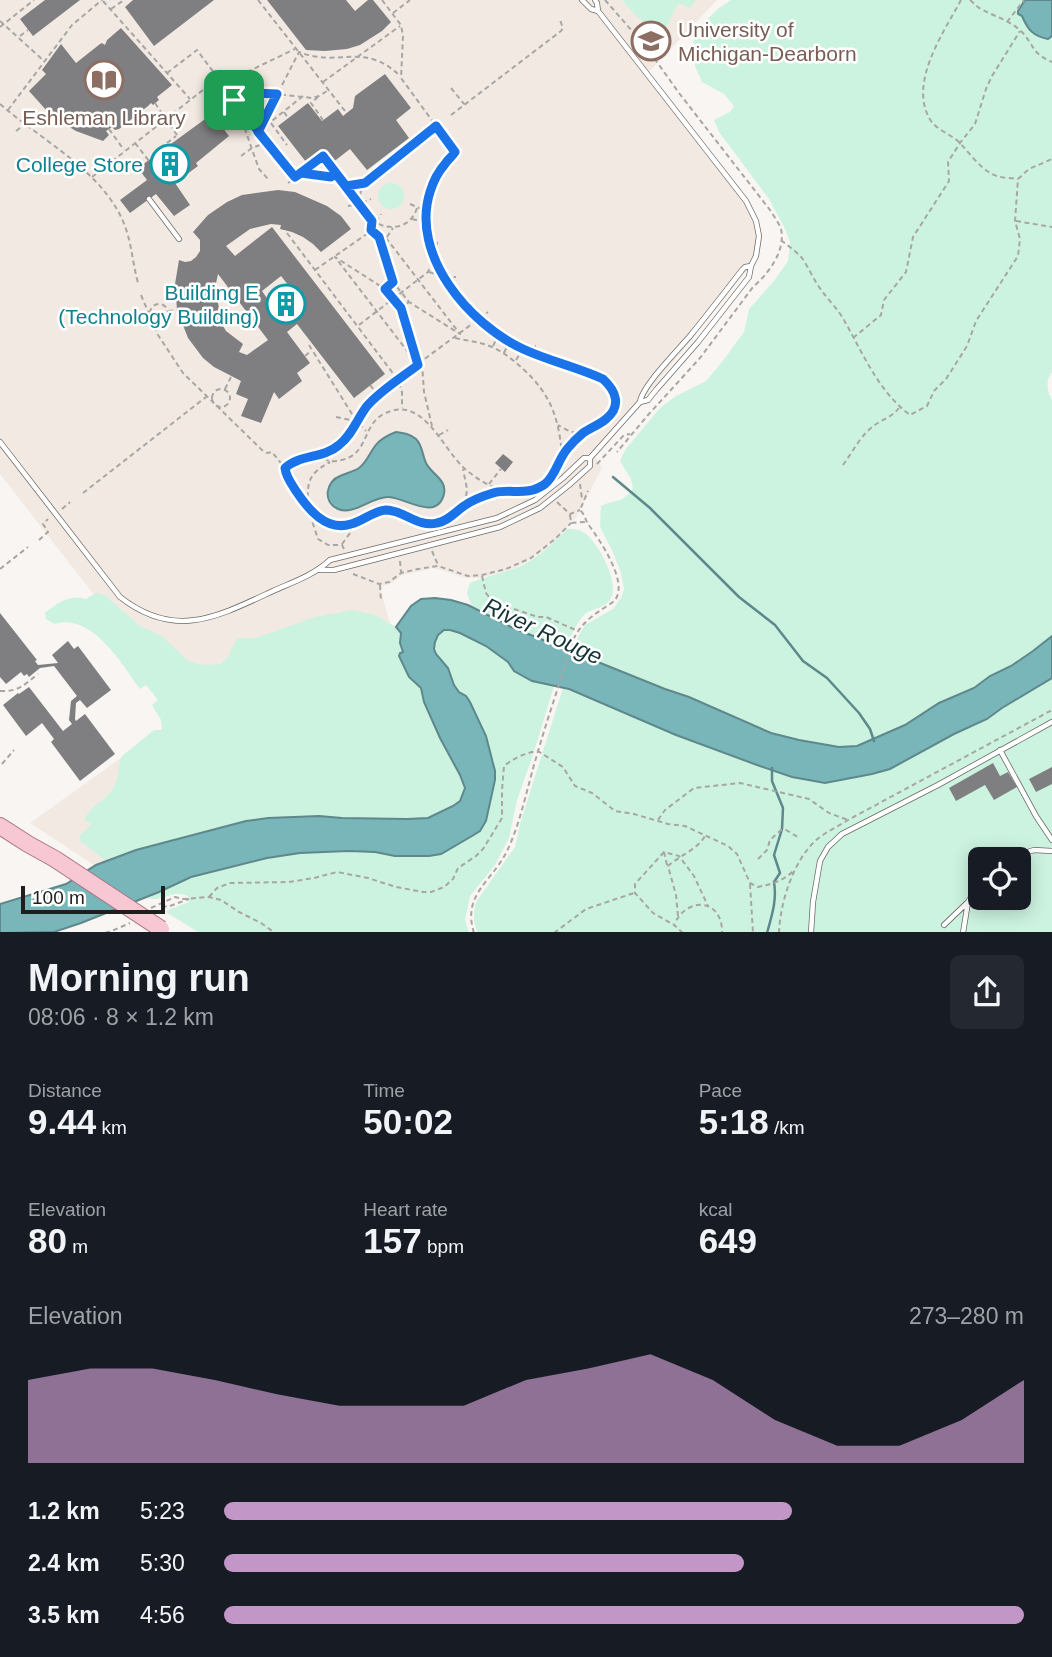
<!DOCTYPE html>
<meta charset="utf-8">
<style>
body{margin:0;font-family:Helvetica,sans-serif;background:#242831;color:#f1f3f6;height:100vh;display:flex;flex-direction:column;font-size:26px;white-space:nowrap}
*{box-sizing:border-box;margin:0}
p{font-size:23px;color:#9ea1a6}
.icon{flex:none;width:38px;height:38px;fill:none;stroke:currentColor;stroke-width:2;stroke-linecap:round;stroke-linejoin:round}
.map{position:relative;height:932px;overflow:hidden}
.side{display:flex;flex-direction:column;background:#171b24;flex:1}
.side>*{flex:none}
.buttons{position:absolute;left:968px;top:847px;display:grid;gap:14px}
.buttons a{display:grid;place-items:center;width:63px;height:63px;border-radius:10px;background:#171b24;box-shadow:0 4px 18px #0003;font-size:35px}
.scale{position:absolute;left:21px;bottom:18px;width:144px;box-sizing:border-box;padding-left:7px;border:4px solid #1f1e1e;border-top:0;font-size:19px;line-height:24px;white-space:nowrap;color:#1f1e1e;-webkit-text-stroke:5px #fff;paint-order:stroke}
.pin{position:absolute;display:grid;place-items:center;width:60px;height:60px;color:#fff;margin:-30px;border-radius:14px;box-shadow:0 4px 10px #0006}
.round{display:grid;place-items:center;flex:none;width:74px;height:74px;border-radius:10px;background:#242831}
.summary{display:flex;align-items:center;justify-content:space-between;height:119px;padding:0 28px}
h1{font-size:38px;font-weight:600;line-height:52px}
.stats{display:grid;grid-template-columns:repeat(3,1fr);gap:10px;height:119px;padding:7px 28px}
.stats div{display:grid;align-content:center}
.stats b{font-size:35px;font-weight:600}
.stats small{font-size:19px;font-weight:400}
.stats p{font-size:19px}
.chart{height:196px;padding:14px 28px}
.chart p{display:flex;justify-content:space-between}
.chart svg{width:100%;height:126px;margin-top:7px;fill:#c296c7;opacity:.7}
ul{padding:0 28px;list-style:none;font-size:23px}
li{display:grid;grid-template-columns:112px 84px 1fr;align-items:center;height:52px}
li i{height:18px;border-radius:9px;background:#c296c7}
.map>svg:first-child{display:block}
.built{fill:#f2eae2}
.green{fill:#ccf3e0;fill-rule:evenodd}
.water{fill:#79b6ba;stroke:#5e888b;stroke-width:2}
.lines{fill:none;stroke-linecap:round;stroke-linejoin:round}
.stream{stroke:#5e888b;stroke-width:2.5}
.building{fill:#7f7f81;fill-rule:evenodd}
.service-casing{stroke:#6c6a68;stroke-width:6}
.primary-casing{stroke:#a87581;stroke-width:18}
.path{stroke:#a8a6a4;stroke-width:2;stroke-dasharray:5 3.5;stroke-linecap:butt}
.service{stroke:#fff;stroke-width:4.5}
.primary{stroke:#f7c8d4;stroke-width:16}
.primary-bridge-casing{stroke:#a87581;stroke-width:18;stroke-linecap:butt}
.primary-bridge{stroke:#f7c8d4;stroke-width:16}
.route-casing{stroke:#fff;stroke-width:14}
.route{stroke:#1a73e8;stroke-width:9}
.labels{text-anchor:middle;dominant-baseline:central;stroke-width:5;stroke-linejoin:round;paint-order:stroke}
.education-label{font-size:21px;fill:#785e54;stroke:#fff;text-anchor:start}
.culture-label{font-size:21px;fill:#0d838f;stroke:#fff;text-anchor:end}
.water-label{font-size:23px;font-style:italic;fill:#143335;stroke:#fff}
</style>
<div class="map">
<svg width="1052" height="933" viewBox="0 0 1052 933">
<rect width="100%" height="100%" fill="#f8f5f3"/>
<path class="built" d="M0 0H590L624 44 593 0H717L647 74 746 201 757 236 754 257 748 269 639 405 593 454 602 468 577 516 556 540 544 550 515 568 481 578H467L434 568 403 575 390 584 380 587 399 656 469 788 462 811 100 869 30 823 185 712 0 474Z"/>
<path class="green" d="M622 0H696L690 8 678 3 663 35C646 25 634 15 622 0Z
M731 0H1025L1017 13 1023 17 1025 24 1048 39 1052 36V372C1045 381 1047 391 1052 400V635L1033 651 1011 666 990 676 974 688 905 725 856 746 839 747 799 740 771 733 689 697 665 689 573 652 579 635 585 625 613 609 621 598 624 589 621 573 612 550 600 527 601 506C617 498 622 505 633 488L631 479 620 461 625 450 660 408 676 396 706 381 722 362 744 332 749 309 774 281 788 261 790 242 785 229 769 199 719 132 714 120 730 112 734 106 724 94 702 82 695 66 693 33 718 9Z
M378 196a13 13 0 1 1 26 0a13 13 0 1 1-26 0Z
M567 529C573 529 578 529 583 532 597 540 620 582 611 598 606 609 591 608 584 615 577 622 569 640 566 649L511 627 472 607 467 593 470 583C484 577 499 574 513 569 534 562 552 544 567 529Z
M96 593 105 595 140 626 162 636 188 661 202 665 220 664 229 656 231 649 238 638H256L315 617 353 610 375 615 396 627 401 633 400 643 403 653 399 657 409 677 421 688 424 702 440 738 460 775 464 789 460 801 453 806 428 818 407 819 342 818 319 816 268 818 246 821 136 850 106 861 79 840 80 835 92 824 84 820C89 807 104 801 112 790 120 778 117 768 122 756L154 730H162L161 720 152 705 158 700 146 685 140 689C121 663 92 612 54 624L46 619 45 613C57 603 71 594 86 599Z
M444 630H449L460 633 486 646 508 662 514 671 532 681 554 686 533 755 517 800 509 838 495 865 470 896 465 920 469 932H198L166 912 170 909 189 902 188 896C169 889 164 903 147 898L191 877 267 858 300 853 375 852 395 856H429L441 854 490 804 495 780V771L486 736 470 702 466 696 459 692 454 685 448 668 436 654 434 649 435 642 438 635Z
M1052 678V932L478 933C473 923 473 913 476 902L515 847 520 824 563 688 676 735 757 765 792 777 825 783 872 774 890 769 954 734 987 719 1002 708ZM980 859H1018V898H980Z"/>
<path class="water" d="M1025 0H1052V36L1048 39C1033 36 1028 30 1022 16L1018 14V11Z
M396 432C404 433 410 434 416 439 423 446 422 455 426 463 432 475 447 479 444 494 437 522 406 498 389 497 372 496 354 516 338 509 322 502 326 481 340 476 346 473 353 472 359 468 367 462 369 454 375 446 380 439 388 435 396 432Z
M435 598 451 600 468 605 511 627 665 689 689 697 771 733 799 740 839 747 857 746 905 725 939 703 974 688 990 676 1011 666 1033 651 1052 636V678L1002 708 987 719 954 734 890 769 872 774 825 783 792 777 757 765 676 735 569 689 532 681 514 671 508 662 486 646 460 633 450 630H444L438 635 435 642 434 649 436 654 448 668 454 685 459 692 466 696 470 702 486 736 495 771V780L486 821 480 831 472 836 441 854 429 856H395L375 852 349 851 300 853 267 858 191 877 159 892 81 923 54 932 0 933V904L66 884 96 865 136 850 246 821 268 818 319 816 342 818 407 819 428 818 453 806 460 801 465 788 460 775 440 738 424 702 421 688 409 677 399 656 400 653 403 652 400 643 401 633 396 627 411 606 421 599Z"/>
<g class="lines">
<path class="stream" d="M613 477 650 508 739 597 775 625 803 661 827 678 859 713 870 729 874 741
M767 933C772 915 777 900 774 882L780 873 774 855 782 829 783 808 772 781V768"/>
</g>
<path class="building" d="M45 0H80L33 36 20 19Z
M133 0H214L154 46 125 7Z
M267 0H346L355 11 368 0H373L391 22 382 31 360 45 347 49 325 51 306 50Z
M121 28 172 85 157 97 159 100 153 105 151 103 148 106 119 129 115 130 112 127 106 131 109 135 103 141 76 131 61 122 47 111 29 91 46 74 42 70 61 44 76 63 100 44 102 43 105 45 107 40Z
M385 74 411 108 396 120 409 138 367 170 350 149 332 163 322 150 306 162 278 126 308 103 322 121 338 109 343 116 353 108 355 96Z
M212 114 229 136 196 163 198 166 175 183 190 205 174 216 156 194 130 213 120 200 147 180 138 168Z
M278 190 295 192 327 206 341 216 351 229 321 252 313 244 303 237 292 232 280 229 281 225 271 224 250 229 226 246 235 256 272 227 385 374 354 398 297 324 287 332 310 363 297 373 302 381 279 399 274 392 261 423 241 416 248 399 236 394 241 381 214 367 203 358 188 338 177 310 175 284 179 260 185 262 191 261 196 257 200 251V240L193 232 208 215 227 202 242 195ZM218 274 268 340 247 355 239 352 243 344 226 331 220 321 224 319 219 308 215 288ZM281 276 289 286 269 301 262 291Z
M503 454 513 462 505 472 495 463Z
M0 613 37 660 35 661 38 665 58 663 52 655 68 641 74 649 78 646 111 690 87 708 80 700 76 703 75 719 76 721 85 714 115 754 80 781 51 742 54 739 42 723 26 736 3 705 18 693 19 694 29 687 63 731 72 724 69 720 71 701 77 696 54 666 40 668 29 677 27 674 24 676 21 672 6 684 0 677Z
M993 763 1000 776 1008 772 1017 787 994 800 985 785 956 801 949 788Z
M1052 767V784L1036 792 1029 779Z"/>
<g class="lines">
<defs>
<path id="service" d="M582 0 591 9 598 11
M595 0 597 3 598 11 746 201 756 221 759 236 756 256 751 266 749 277 698 342 656 390 648 400 640 402C642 386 678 350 690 336 708 314 725 292 742 270L745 267 751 266
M149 199 179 239
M0 442 120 597C175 640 217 617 273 591 293 582 314 575 330 560L497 518 535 500 563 478 584 458H590L640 402
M320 570H334L500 527 540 508 569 485 590 466V458
M1000 750 1036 816 1052 840
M1007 859 1034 850 1052 851
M944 925 968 902
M811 933 813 902 820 861 828 847 842 834 938 785 1052 722
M963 933 968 902 980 883"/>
<path id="primary" d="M0 826 28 844 55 859"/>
</defs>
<use href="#service" class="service-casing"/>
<use href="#primary" class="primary-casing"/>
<path class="path" d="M258 0 345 111
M382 0 401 25 403 36 401 78 455 152C452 157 448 159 445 164 435 176 429 192 426 208 416 262 477 328 523 349 549 361 577 367 603 379 624 399 617 413 594 426 589 429 585 433 579 433 572 433 565 429 558 425
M605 0 647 48 679 93 770 210C773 215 779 223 781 229 786 251 768 274 753 287L700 358 648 415 617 452
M961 0C944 32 907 84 931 121 938 131 953 135 961 144 970 154 979 167 992 174 999 178 1010 178 1018 179
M970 0C975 4 978 8 983 10 996 17 1011 21 1022 32 1035 46 1031 53 1052 62
M103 1 190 99
M111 9 124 0
M393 13 410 0
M0 21 44 61
M1007 22 1024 0
M0 27 34 0
M20 36 28 30
M167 73 197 50 266 143 295 177
M323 82 400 26
M224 83 295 49
M451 88 464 104
M230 92 277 94 312 98 319 96 327 91
M303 96 258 132 299 52C339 68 364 41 400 76
M318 97 311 103 323 120
M155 103 179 138
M0 104C42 141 107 173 126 229 132 247 133 265 138 283
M236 104 259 169 268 179
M8 110 72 25 102 0
M284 112 288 118
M451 115 561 31 563 28 560 20
M271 123 287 145
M109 129 124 150
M16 131 24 125
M135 143 149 161
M165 149 163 146 176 136
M241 156 252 148 265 143
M302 173 332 177 336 174
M92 177 217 79
M288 183 323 156 362 207
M346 186 364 183
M362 203 371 199
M410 204 424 210
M348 206 357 204
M417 208C404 247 346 219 363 186 368 177 379 171 388 165 404 152 420 140 435 127
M412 219 424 222
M1016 221 1052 227
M376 222 381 214
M287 233 398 380 402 392V408
M387 237 393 228
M379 238 393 282
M781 240C788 246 796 251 802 258 809 268 814 281 822 291 829 301 839 310 845 322 864 355 878 391 910 415L927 406 934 391 946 379 967 346 976 321 1018 256 1020 239 1015 221 1018 179 1029 169 1052 159
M434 255 438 239
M315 270 371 231 379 237 386 238 460 334 409 302
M429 272 445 277H456
M385 289 393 282 409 302 401 308 385 289 335 257 418 365 401 308
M141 295 158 335 183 373 262 450 267 453 272 452 284 467
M150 313a9 9 0 1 1 18 0a9 9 0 1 1-18 0Z
M168 311 177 310
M359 325 428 272 433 261
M455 338C468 341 481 342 492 347 504 352 514 361 523 369 551 394 559 419 562 455
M853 338 881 315 884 300 906 272 913 237 949 181 948 162 960 143 975 124 986 89 992 76 1020 31
M309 345 357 422 366 431
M493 346 498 336
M504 353 509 342
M305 356 311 351
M516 360 523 349 536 346
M422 363 424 392 432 426
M370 385 377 394
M212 398a9 9 0 1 1 18 0a9 9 0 1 1-18 0Z
M225 389 231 377
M336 417 356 421
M439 435 448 430
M320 455C326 452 333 450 339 445 356 431 362 409 379 394 414 366 452 339 488 312
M597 464 624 435 630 434
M843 465C852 453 859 438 871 428 880 420 891 418 899 408
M550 479 557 468 562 455 583 433
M489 484 501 469
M580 484 582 499
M83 493 206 397
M557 502 570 514 580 510
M466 505C476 500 488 493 499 492 516 490 523 496 540 486
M308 506C307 482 308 474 330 462
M62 509 70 502
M310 510C331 526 340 530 364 518 371 515 377 511 385 510 392 510 399 513 405 516 432 528 442 524 465 506L467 489 463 469
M570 515 571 523 585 522
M39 540 48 532 43 524 48 519
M342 544 351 532 352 525
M344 549 342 545H328L318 539 308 509 285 475V468C293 460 308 453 319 456 323 456 326 460 329 461 335 462 344 460 350 457 367 448 365 425 382 415 422 392 441 447 464 468 475 478 488 485 501 491
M432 551 438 565
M400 561 401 572
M0 569 28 547
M353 574 379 584 389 582 401 573 418 569 438 566 468 576 482 575 506 569 531 558 555 539 571 523
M482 576 486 593 493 602 538 617H546L578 631
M380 585 381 601
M0 691C18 692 24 685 38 674
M2 764 14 750
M658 820 665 810 694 788 740 783 809 799 829 813 848 820
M664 852 635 884V893L653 913 674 925
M758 859 767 850 770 840 781 830H786L798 837
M667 865 664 852 679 856 694 876 708 906
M750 884 753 933
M209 897 217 888 230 883 289 882 314 878 337 872 368 878 396 887 423 892H431L444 887 453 879 458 868 476 856 483 849 502 818V790L504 766C514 758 525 753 538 751L563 767 575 786 592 793 615 811 634 814 668 824 685 826 728 846 737 854 750 883 758 887C772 884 784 881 794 870
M162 905 167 907 189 899
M151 908 175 897 183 899 209 897 221 900 239 912 261 923 275 933
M678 916 676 895 668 866C679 856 698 849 705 836
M105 933 114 930 130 923
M474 933C462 895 491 882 506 853 521 823 527 787 537 755 548 716 562 677 574 638 581 625 589 618 601 610 605 607 611 604 615 600 629 582 599 539 588 524 585 519 585 515 580 510L588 491
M554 933 586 909 634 893
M683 933 674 925C686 896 723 898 722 933
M779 933C780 903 793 862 815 841 824 833 837 827 848 820L1052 710"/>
<use href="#service" class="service"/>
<use href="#primary" class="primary"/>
<defs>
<path id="primary-bridge" d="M55 859 161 929"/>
</defs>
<use href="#primary-bridge" class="primary-bridge-casing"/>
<use href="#primary-bridge" class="primary-bridge"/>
</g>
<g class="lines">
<defs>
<path id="route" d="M234 100C254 126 274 152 295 177L301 173 331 177 336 174 372 221 371 230 379 237 393 282 385 289 401 308 418 365C401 378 381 390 367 406 357 419 352 435 339 445 323 459 300 454 285 468 286 477 291 483 296 491 308 509 326 532 351 524 363 521 373 511 386 510 404 510 418 528 437 523 448 521 455 512 464 506 472 500 483 496 493 493 511 488 527 497 545 484 556 475 558 459 568 448 572 443 577 438 583 433 590 428 599 425 606 419 622 406 616 391 603 379 577 367 549 361 523 349 469 324 410 255 430 192 433 182 438 172 445 164 448 159 452 157 455 152L436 126 365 183 346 186 323 156 295 177 258 132 277 94 228 92 234 100"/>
</defs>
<use href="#route" class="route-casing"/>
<use href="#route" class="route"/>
</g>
<defs>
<symbol id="university-ring" viewBox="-11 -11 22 22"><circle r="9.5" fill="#fff" stroke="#8d6e63" stroke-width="1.5"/><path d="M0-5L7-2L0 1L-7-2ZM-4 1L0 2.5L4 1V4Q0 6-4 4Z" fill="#8d6e63"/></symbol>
<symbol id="library-ring" viewBox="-11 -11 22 22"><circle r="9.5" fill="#fff" stroke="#8d6e63" stroke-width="1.5"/><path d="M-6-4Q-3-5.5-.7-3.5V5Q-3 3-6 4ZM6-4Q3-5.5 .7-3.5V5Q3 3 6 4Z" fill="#8d6e63"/></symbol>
<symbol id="building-ring" viewBox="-11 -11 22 22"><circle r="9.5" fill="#fff" stroke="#0f9aa8" stroke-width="1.5"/><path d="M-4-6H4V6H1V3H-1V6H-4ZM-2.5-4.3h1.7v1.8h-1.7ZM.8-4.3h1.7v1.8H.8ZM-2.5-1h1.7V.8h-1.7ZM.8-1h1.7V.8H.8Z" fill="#0f9aa8"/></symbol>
</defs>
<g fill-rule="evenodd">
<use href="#university-ring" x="629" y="19" width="44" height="44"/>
<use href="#library-ring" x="82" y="58" width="44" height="44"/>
<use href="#building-ring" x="148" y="142" width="44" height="44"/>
<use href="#building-ring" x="264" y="282" width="44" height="44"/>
</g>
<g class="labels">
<g class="education-label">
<text x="678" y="29">University of<tspan x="678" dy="24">Michigan-Dearborn</tspan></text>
<text x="104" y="117" text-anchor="middle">Eshleman Library</text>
</g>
<g class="culture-label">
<text x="143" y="164">College Store</text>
<text x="259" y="292">Building E<tspan x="259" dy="24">(Technology Building)</tspan></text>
</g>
<g class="water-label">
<text transform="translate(543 631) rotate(25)">River Rouge</text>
</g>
</g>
</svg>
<div class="buttons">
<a><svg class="icon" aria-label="locate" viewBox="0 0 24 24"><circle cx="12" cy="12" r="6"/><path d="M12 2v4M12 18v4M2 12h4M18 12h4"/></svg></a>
</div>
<div class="scale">100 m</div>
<div class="pin" style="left:234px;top:100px;background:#1e9e55"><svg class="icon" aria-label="arrive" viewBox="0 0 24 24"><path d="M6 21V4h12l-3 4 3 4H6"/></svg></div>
</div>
<section class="side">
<div class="summary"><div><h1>Morning run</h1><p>08:06 · 8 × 1.2 km</p></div><a class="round"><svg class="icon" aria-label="share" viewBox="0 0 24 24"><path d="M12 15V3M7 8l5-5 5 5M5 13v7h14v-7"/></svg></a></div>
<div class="stats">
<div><p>Distance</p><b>9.44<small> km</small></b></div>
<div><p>Time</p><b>50:02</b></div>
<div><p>Pace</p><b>5:18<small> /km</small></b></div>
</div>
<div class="stats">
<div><p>Elevation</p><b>80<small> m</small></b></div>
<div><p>Heart rate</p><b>157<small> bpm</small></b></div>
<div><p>kcal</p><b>649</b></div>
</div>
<div class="chart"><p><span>Elevation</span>273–280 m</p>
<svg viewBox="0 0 160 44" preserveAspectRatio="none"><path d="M0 44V15L10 11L20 11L30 15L40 20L50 24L60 24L70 24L80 15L90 11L100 6L110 15L120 29L130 38L140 38L150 29L160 15V44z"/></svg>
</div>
<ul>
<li><b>1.2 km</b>5:23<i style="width:71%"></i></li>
<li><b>2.4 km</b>5:30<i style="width:65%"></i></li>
<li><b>3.5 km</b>4:56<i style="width:100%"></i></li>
</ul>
</section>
